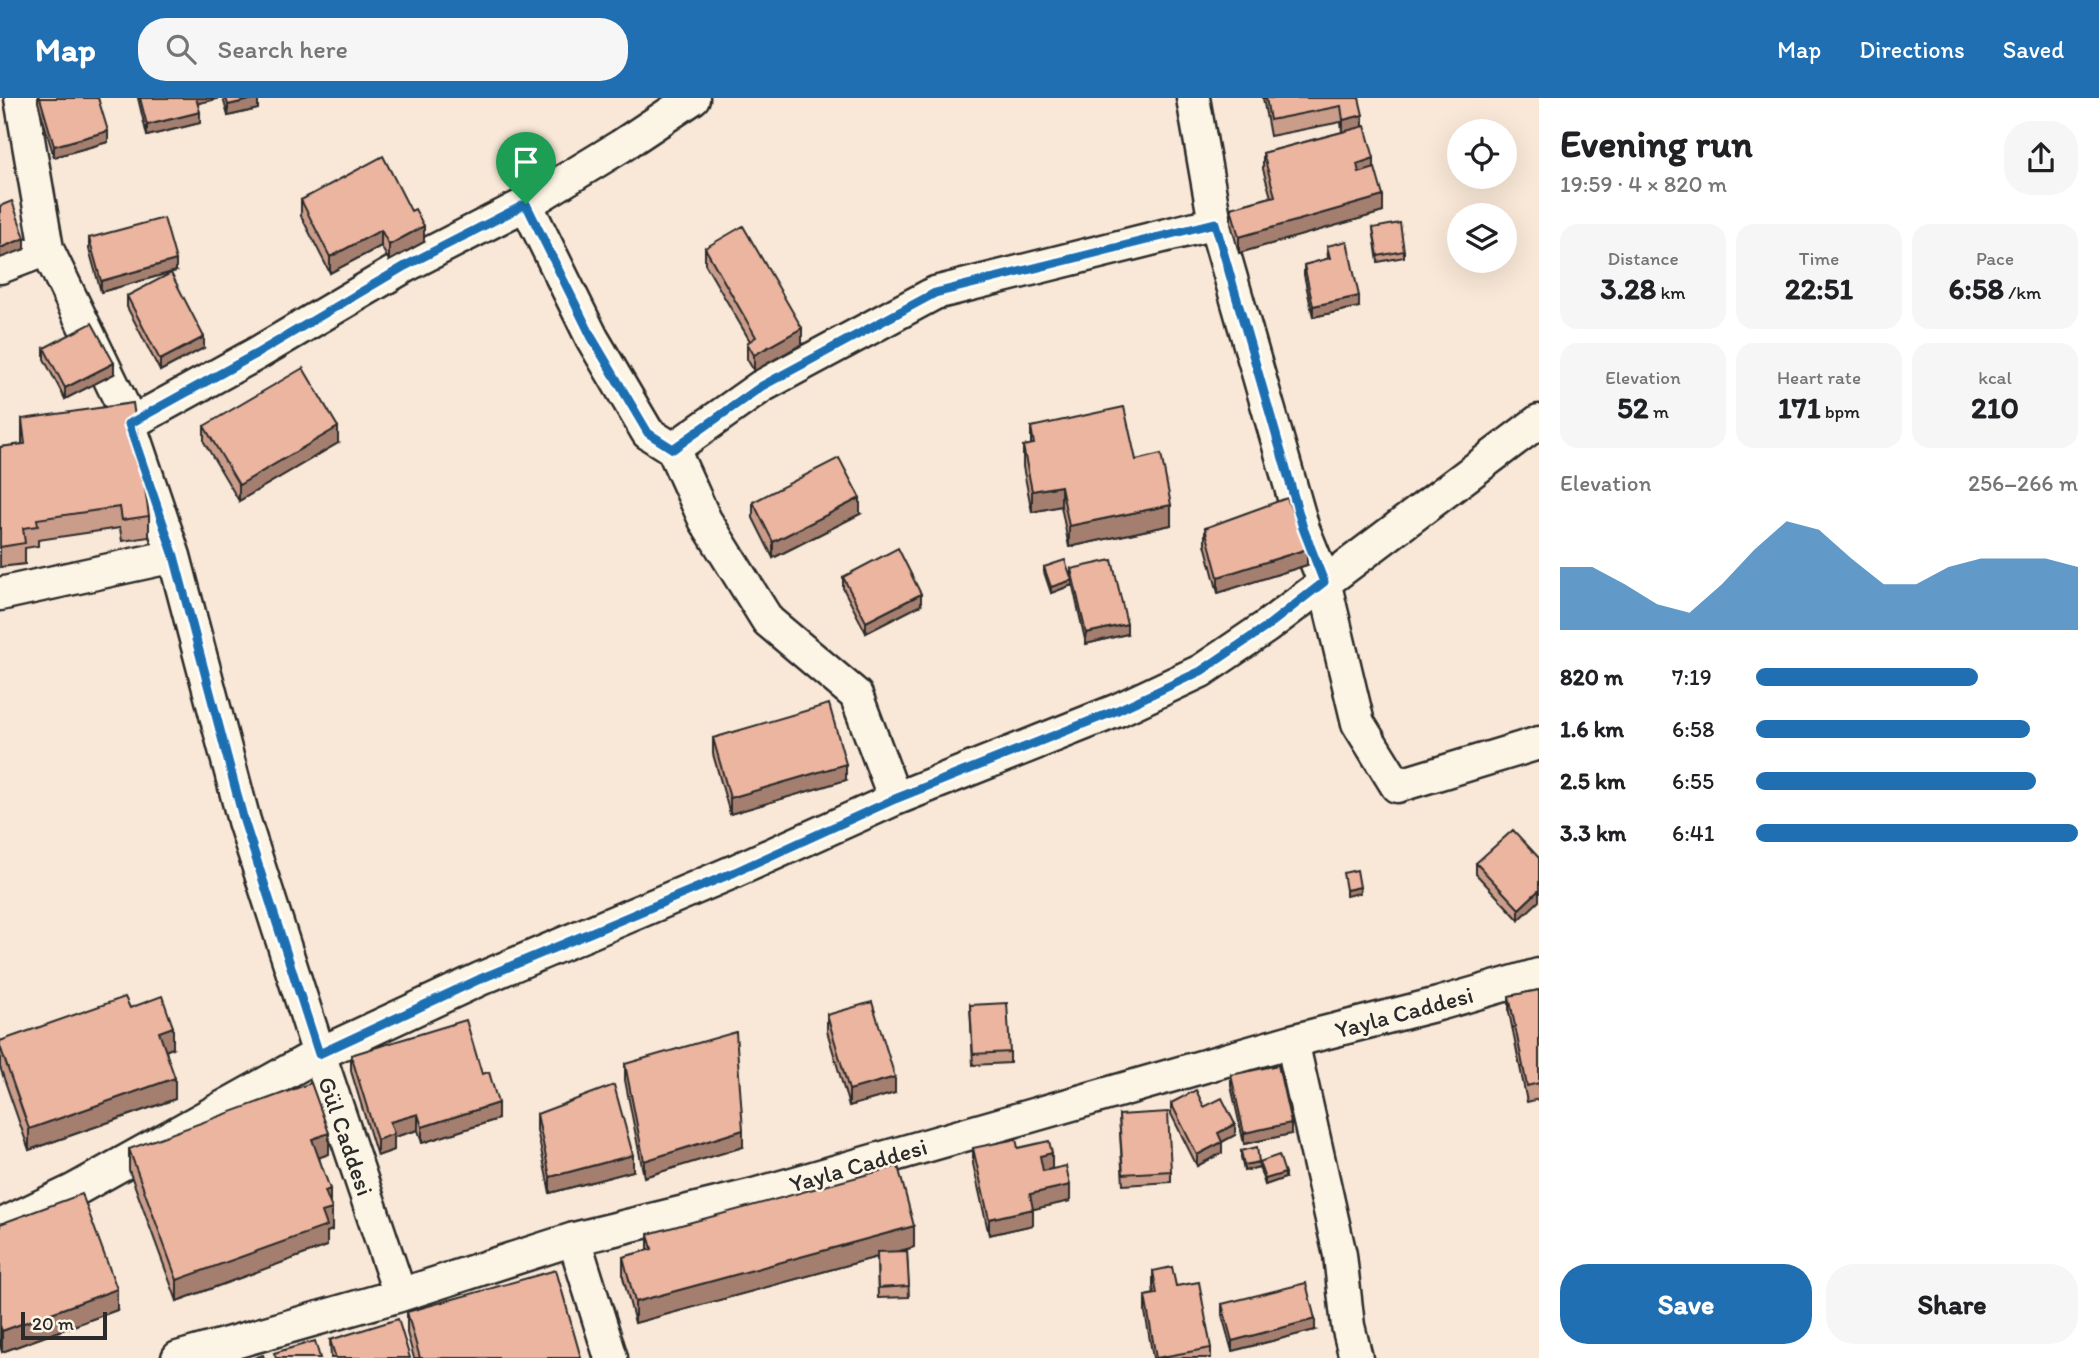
<!DOCTYPE html>
<meta charset="utf-8">
<style>
body{margin:0;font-family:Itim,sans-serif;background:#f6f6f6;color:#202124;height:100vh;display:flex;flex-direction:column;font-size:26px;white-space:nowrap}
*{box-sizing:border-box;margin:0}
p{font-size:23px;color:#757577}
.icon{flex:none;width:38px;height:38px;fill:none;stroke:currentColor;stroke-width:2;stroke-linecap:round;stroke-linejoin:round}
.map{position:relative;flex:1;overflow:hidden}
.sheet{display:flex;flex-direction:column;background:#fff;width:560px}
.sheet>*{flex:none}
.fabs{position:absolute;left:1447px;top:21px;display:grid;gap:14px}
.fabs a{display:grid;place-items:center;width:70px;height:70px;border-radius:50%;background:#fff;box-shadow:0 7px 28px #0002;font-size:35px}
.scale{position:absolute;left:21px;bottom:18px;width:86px;box-sizing:border-box;padding-left:7px;border:4px solid #2b2b2b;border-top:0;font-size:19px;line-height:24px;white-space:nowrap;color:#2b2b2b;-webkit-text-stroke:5px #fcf5e5;paint-order:stroke}
.pin{position:absolute;display:grid;place-items:center;width:60px;height:60px;color:#fff;margin:-72px -30px;border-radius:50% 50% 50% 0;rotate:-45deg;box-shadow:0 0 7px #0007}
.pin .icon{rotate:45deg}
.round{display:grid;place-items:center;flex:none;width:74px;height:74px;border-radius:28px;background:#f6f6f6}
.head{display:flex;align-items:center;justify-content:space-between;height:119px;padding:0 21px}
h1{font-size:38px;font-weight:800;line-height:52px}
.metrics{display:grid;grid-template-columns:repeat(3,1fr);gap:10px;height:119px;padding:7px 21px}
.metrics div{display:grid;align-content:center;border-radius:18px;background:#f6f6f6;text-align:center}
.metrics b{font-size:30px;font-weight:800}
.metrics small{font-size:19px;font-weight:400}
.metrics p{font-size:19px}
.chart{height:196px;padding:14px 21px}
.chart p{display:flex;justify-content:space-between}
.chart svg{width:100%;height:126px;margin-top:7px;fill:#1f6fb2;opacity:.7}
.button{display:flex;gap:14px;margin-top:auto;padding:14px 21px}
.button a{flex:1;height:80px;border-radius:28px;background:#1f6fb2;color:#fff;font-size:28px;font-weight:800;line-height:80px;text-align:center}
.button a+a{background:#f6f6f6;color:#202124}
ul{padding:0 21px;list-style:none;font-size:23px}
li{display:grid;grid-template-columns:112px 84px 1fr;align-items:center;height:52px}
li i{height:18px;border-radius:9px;background:#1f6fb2}
header{display:flex;align-items:center;gap:42px;box-sizing:border-box;height:98px;padding:0 35px;background:#1f6fb2;color:#fff}
header strong{font-size:33px}
nav{display:flex;gap:38px;margin-inline-start:auto;font-size:24px}
.search{width:490px;height:63px;background:#f6f6f6;display:flex;align-items:center;gap:18px;box-sizing:border-box;padding:0 24px;border-radius:28px;color:#757577;font-size:26px}
main{display:flex;flex:1;min-height:0}
.map>svg:first-child{display:block}
.lines{fill:none;stroke-linecap:round;stroke-linejoin:round}
.minor-casing{stroke:#2b2b2b;stroke-width:37}
.minor{stroke:#fcf5e5;stroke-width:32}
.wall{fill:#ca9c8a;stroke:#2b2b2b;stroke-width:2}
.shaded-wall{fill:#a47f70;stroke:#2b2b2b;stroke-width:2}
.building{fill:#ebb5a0;stroke:#2b2b2b;stroke-width:2}
.route-casing{stroke:#fff;stroke-width:14}
.route{stroke:#1f6fb2;stroke-width:9}
.labels{text-anchor:middle;dominant-baseline:central;stroke-width:5;stroke-linejoin:round;paint-order:stroke}
.street-label{font-size:24px;fill:#2b2b2b;stroke:#fcf5e5}
</style>
<header>
<strong>Map</strong>
<div class="search"><svg class="icon" aria-label="search" viewBox="0 0 24 24"><circle cx="10" cy="10" r="6"/><path d="M15 15l6 6"/></svg>Search here</div>
<nav><a>Map</a><a>Directions</a><a>Saved</a></nav>
</header>
<main>
<div class="map">
<svg width="1539" height="1260" viewBox="0 0 1539 1260">
<rect width="100%" height="100%" fill="#f9e8d7"/>
<filter id="ink" filterUnits="userSpaceOnUse"><feTurbulence type="fractalNoise" baseFrequency=".0143" numOctaves="2"/><feDisplacementMap in="SourceGraphic" scale="14" xChannelSelector="R" yChannelSelector="G"/><feConvolveMatrix kernelMatrix="1 2 1 2 8 2 1 2 1" color-interpolation-filters="sRGB"/></filter>
<g filter="url(#ink)">
<g class="lines">
<defs>
<path id="minor" d="M21 0 47 151 124 310 174 458 244 723 319 956 400 1197
M1193 0 1215 125 1303 431 1324 483 1358 625 1397 688 1539 645
M526 106 592 240 648 335 673 351
M0 169 47 151
M129 326 256 256 405 168 526 106 621 48 693 0
M0 496 174 458
M895 701 856 597 768 523 705 422 673 351 762 288 935 195 1215 125
M1292 943 1340 1157 1348 1228 1356 1260
M0 1128 73 1093 319 956 480 881 735 773 895 701 1118 612 1201 573 1266 529 1539 323
M574 1141 611 1260
M178 1260 400 1197 574 1141 754 1097 1292 943 1438 906 1539 877"/>
</defs>
<use href="#minor" class="minor-casing"/>
<use href="#minor" class="minor"/>
</g>
<path class="wall" d="M38 0H98L108 44 54 59 38 4Z
M138 0H217V1L198 5 200 25 147 38Z
M223 0H258V11L228 18Z
M1263 0H1359L1363 29 1374 70 1383 114 1239 155 1231 126V110L1271 99 1263 71V55L1342 34 1341 24 1270 38Z
M301 102 424 144 389 163 381 148 330 175 301 118Z
M1373 130 1404 153V159L1378 164Z
M89 140 176 173 101 194 89 151Z
M1327 148 1359 209 1313 219 1304 177V167L1328 161Z
M705 150 802 246 754 273 747 261V245L750 243 705 166Z
M127 198 204 250 160 273 127 209Z
M44 250 114 276 65 301 44 261Z
M22 321 149 418V439L122 443 120 430 38 442V448L25 450V466L0 469V349L22 346Z
M204 328 338 345 239 403 204 344Z
M1031 329 1136 362 1171 427 1069 449 1061 408 1032 414 1023 369V348L1031 347Z
M753 404 860 416 773 460 753 420Z
M1205 430 1307 467 1218 495 1205 446Z
M1044 469 1071 480V471L1127 536 1086 546 1072 484V487L1051 495 1044 474Z
M843 479 921 507 866 535 843 490Z
M713 640 846 682 730 716 713 656Z
M1539 760 1519 822 1476 776V765Z
M1539 892V1001L1527 1004 1509 914V898Z
M970 907 1010 954V965L973 967Z
M130 910 173 950 166 952 175 1001 29 1052 0 969V943Z
M827 917 895 995 849 1008 827 933Z
M351 957 482 976 498 1021 422 1045 418 1032 394 1039V1052L377 1058 351 973Z
M625 966 743 1049 644 1079 625 982Z
M1231 977 1291 1036 1244 1046 1231 988Z
M1171 1005 1235 1037 1222 1044V1055L1197 1068 1171 1016Z
M537 1016 633 1073 550 1095 537 1032Z
M1119 1017 1171 1073V1084L1123 1087Z
M973 1050H1018L1052 1071 1070 1103 1033 1111V1127L989 1137 973 1066Z
M129 1051 329 1056 319 1059 330 1106 332 1132 327 1134V1148L177 1203 129 1072Z
M1241 1053 1259 1064 1285 1080 1265 1087 1259 1069 1244 1073 1241 1059Z
M0 1126 117 1212 2 1254 0 1248Z
M648 1136 914 1149 898 1154 907 1153 909 1199 878 1200 877 1159 635 1225 623 1179V1159L648 1152Z
M1153 1173 1176 1188 1211 1250V1260H1153L1145 1214V1198L1154 1196 1153 1189Z
M1222 1206 1315 1232 1232 1253 1222 1217Z
M407 1214 581 1260H414L407 1235Z
M330 1242 410 1260H331Z"/>
<path class="shaded-wall" d="M195 0H217V1L195 6Z
M258 0V11L228 18V7Z
M200 14V25L147 38V27Z
M1363 17V33L1343 38V22Z
M108 33V44L54 59V48Z
M1374 60V76L1357 82V66Z
M1383 98V114L1239 155V139Z
M424 128V144L389 163V147Z
M381 132V148L330 175V159Z
M25 140V151L0 160V150Z
M176 162V173L101 194V183Z
M1359 198V209L1313 219V208Z
M802 230V246L754 273V257Z
M204 239V250L160 273V262Z
M114 265V276L65 301V290Z
M338 329V345L239 403V387Z
M1061 388V408L1032 414V393Z
M860 400V416L773 460V444Z
M1171 407V427L1069 449V428Z
M1307 451V467L1218 495V479Z
M1072 482V487L1051 495V489Z
M921 496V507L866 535V524Z
M1127 526V536L1086 546V535Z
M846 666V682L730 716V700Z
M1360 789V795L1346 798V792Z
M1539 792V803L1519 822V811Z
M173 929V950L159 955V934Z
M895 979V995L849 1008V992Z
M175 980V1001L29 1052V1031Z
M498 1005V1021L422 1045V1029Z
M418 1016V1032L394 1039V1052L377 1058V1042L390 1024Z
M1291 1025V1036L1244 1046V1035Z
M1235 1026V1037L1218 1046V1035Z
M743 1032V1049L644 1079V1063Z
M329 1035V1056L312 1062V1041Z
M1222 1044V1055L1197 1068V1057Z
M1052 1055V1071L1040 1074V1058Z
M633 1057V1073L550 1095V1079Z
M1259 1064V1069L1244 1073V1067Z
M1285 1075V1080L1265 1087V1081Z
M1070 1087V1103L1030 1112V1096Z
M330 1091V1112L332 1111V1132L327 1134V1148L177 1203V1182L322 1114 325 1093Z
M1033 1111V1127L989 1137V1121Z
M914 1128V1149L635 1225V1204Z
M117 1191V1212L2 1254V1233Z
M1315 1221V1232L1232 1253V1243Z"/>
<path class="building" d="M40 0H98L108 33 54 48Z
M140 0H196L200 14 147 27Z
M226 0H258L228 7Z
M1266 0H1359L1363 17 1343 22 1341 8 1270 22Z
M1365 28 1374 60 1357 66 1359 75 1375 70 1383 98 1239 139 1231 110 1275 98 1263 55Z
M383 58 411 113 415 111 424 128 389 147 381 132 330 159 301 102Z
M12 103 25 140 0 150V108Z
M164 120 176 162 101 183 89 140Z
M1400 125 1404 153 1378 158 1373 130Z
M743 128 802 230 754 257 747 245 756 239 705 150Z
M1347 143 1359 198 1313 208 1304 167 1330 160 1327 148Z
M171 175 204 239 160 262 127 198Z
M92 225 114 265 65 290 44 250Z
M303 270 338 329 239 387 204 328Z
M133 305 149 418 122 422 120 409 37 421 38 428 23 430 25 445 0 449V349L25 346 22 321Z
M1124 309 1136 362 1161 356 1171 407 1069 428 1061 388 1032 393 1023 348 1034 346 1031 329Z
M839 360 860 400 773 444 753 404Z
M1287 400 1307 451 1218 479 1205 430Z
M898 450 921 496 866 524 843 479Z
M1065 462 1072 482 1051 489 1044 469Z
M1112 462 1127 526 1086 535 1071 471Z
M829 606 846 666 730 700 713 640Z
M1513 732 1539 760V792L1519 811 1476 765Z
M1357 772 1360 789 1346 792 1343 775Z
M1539 892V985L1527 988 1509 898Z
M162 898 173 929 159 934 175 980 29 1031 0 948V943L125 899 130 910Z
M872 904 895 979 849 992 827 917Z
M1007 905 1010 954 973 956 970 907Z
M466 922 482 976 489 974 498 1005 422 1029 418 1016 390 1024 394 1036 377 1042 351 957Z
M736 934 743 1032 644 1063 625 966Z
M1278 967 1291 1025 1244 1035 1231 977Z
M311 985 329 1035 312 1041 330 1091 325 1093 332 1111 322 1114 327 1128 177 1182 129 1051Z
M614 987 633 1057 550 1079 537 1016Z
M1196 992 1204 1009 1222 1000 1235 1026 1218 1035 1222 1044 1197 1057 1171 1005Z
M1168 1014 1171 1073 1123 1076 1119 1017Z
M1016 1041 1018 1050 1049 1043 1052 1055 1040 1058 1043 1073 1066 1068 1070 1087 1030 1096 1033 1111 989 1121 973 1050Z
M1257 1049 1259 1064 1244 1067 1241 1053Z
M1279 1057 1285 1075 1265 1081 1259 1064Z
M898 1068 914 1128 635 1204 623 1159 652 1151 648 1136Z
M82 1096 117 1191 2 1233 0 1227V1126Z
M907 1153 909 1188 878 1190 877 1154Z
M1172 1169 1176 1188 1199 1184 1211 1250 1156 1260 1145 1198 1157 1196 1153 1173Z
M556 1172 581 1260H420L407 1214Z
M1306 1185 1315 1221 1232 1243 1222 1206Z
M398 1221 410 1260H336L330 1242Z
M315 1243 320 1260H276L274 1255Z
M263 1257 264 1260H254Z"/>
</g>
<g class="lines" filter="url(#ink)">
<defs>
<path id="route" d="M526 106 592 240 648 335 673 351 762 288 935 195 1215 125 1303 430 1324 484 1266 529 1201 573 1118 612 895 701 735 774 480 881 319 956 244 723 174 458 129 326 256 256 405 168Z"/>
</defs>
<use href="#route" class="route-casing"/>
<use href="#route" class="route"/>
</g>
<g class="labels">
<g class="street-label">
<text transform="translate(1404 914) rotate(-15)">Yayla Caddesi</text>
<text transform="translate(346 1038) rotate(71)">Gül Caddesi</text>
<text transform="translate(858 1067) rotate(-16)">Yayla Caddesi</text>
</g>
</g>
</svg>
<div class="fabs">
<a><svg class="icon" aria-label="locate" viewBox="0 0 24 24"><circle cx="12" cy="12" r="6"/><path d="M12 2v4M12 18v4M2 12h4M18 12h4"/></svg></a>
<a><svg class="icon" aria-label="layers" viewBox="0 0 24 24"><path d="M12 4l9 5-9 5-9-5zM3 14l9 5 9-5"/></svg></a>
</div>
<div class="scale">20 m</div>
<div class="pin" style="left:526px;top:106px;background:#1e9e55"><svg class="icon" aria-label="arrive" viewBox="0 0 24 24"><path d="M6 21V4h12l-3 4 3 4H6"/></svg></div>
</div>
<section class="sheet">
<div class="head"><div><h1>Evening run</h1><p>19:59 · 4 × 820 m</p></div><a class="round"><svg class="icon" aria-label="share" viewBox="0 0 24 24"><path d="M12 15V3M7 8l5-5 5 5M5 13v7h14v-7"/></svg></a></div>
<div class="metrics">
<div><p>Distance</p><b>3.28<small> km</small></b></div>
<div><p>Time</p><b>22:51</b></div>
<div><p>Pace</p><b>6:58<small> /km</small></b></div>
</div>
<div class="metrics">
<div><p>Elevation</p><b>52<small> m</small></b></div>
<div><p>Heart rate</p><b>171<small> bpm</small></b></div>
<div><p>kcal</p><b>210</b></div>
</div>
<div class="chart"><p><span>Elevation</span>256–266 m</p>
<svg viewBox="0 0 160 44" preserveAspectRatio="none"><path d="M0 44V22L10 22L20 28L30 35L40 38L50 28L60 16L70 6L80 9L90 19L100 28L110 28L120 22L130 19L140 19L150 19L160 22V44z"/></svg>
</div>
<ul>
<li><b>820 m</b>7:19<i style="width:69%"></i></li>
<li><b>1.6 km</b>6:58<i style="width:85%"></i></li>
<li><b>2.5 km</b>6:55<i style="width:87%"></i></li>
<li><b>3.3 km</b>6:41<i style="width:100%"></i></li>
</ul>
<div class="button"><a>Save</a><a>Share</a></div>
</section>
</main>
